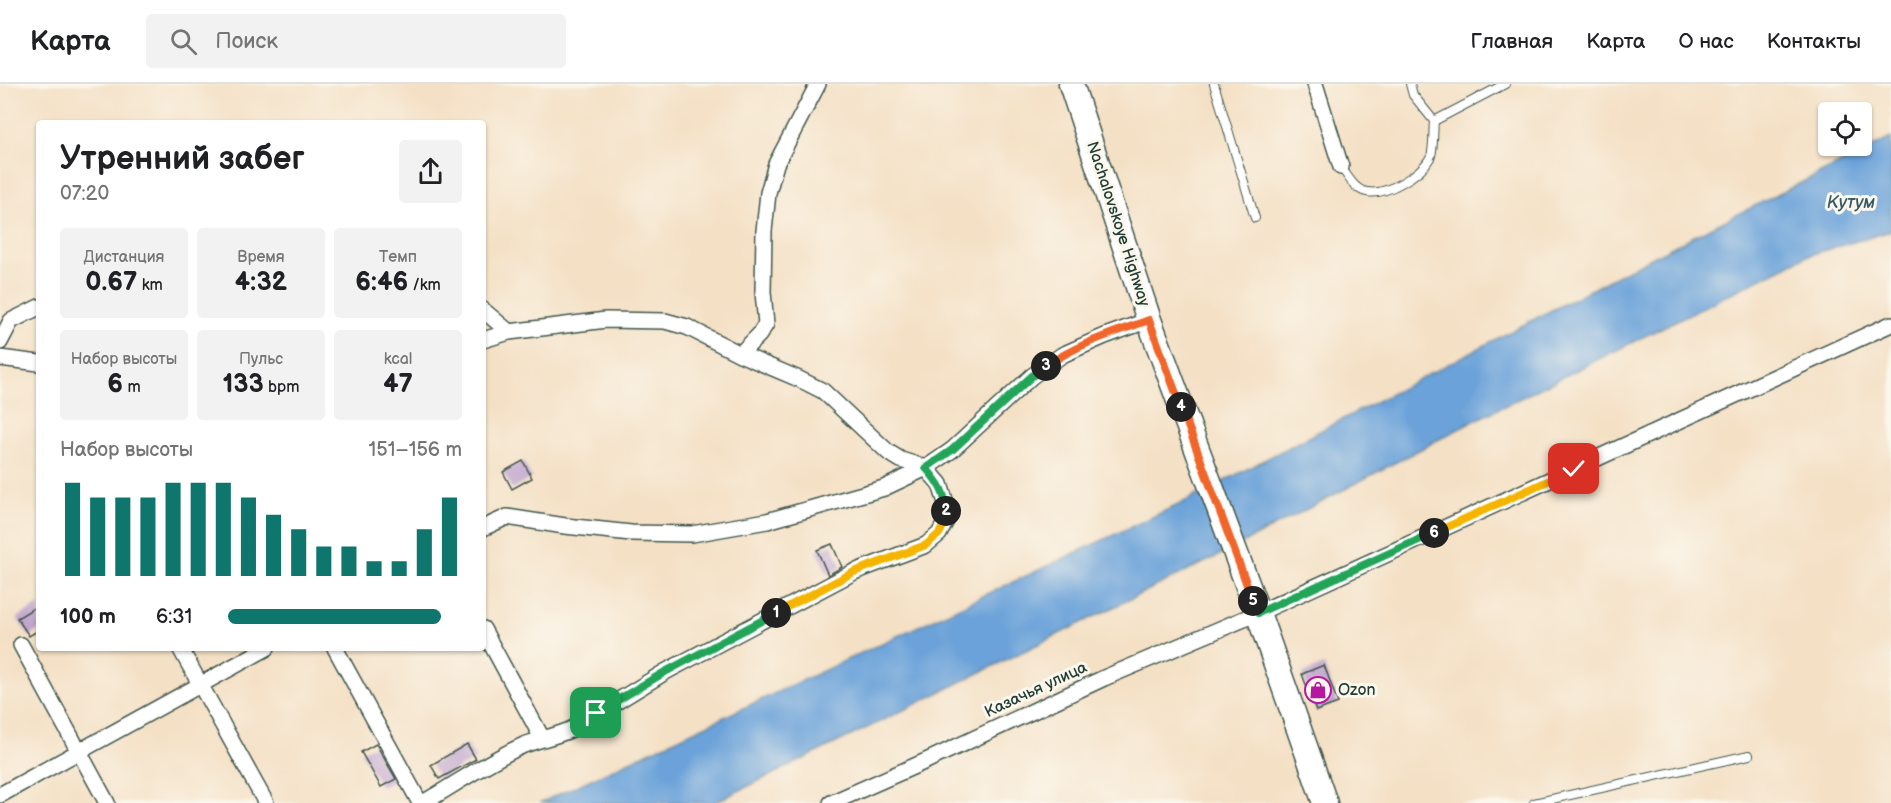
<!DOCTYPE html>
<html lang="ru">
<meta charset="utf-8">
<style>
body{margin:0;font-family:"Balsamiq Sans",sans-serif;background:#f2f2f2;color:#202124;height:100vh;display:flex;flex-direction:column;font-size:22px;white-space:nowrap}
*{box-sizing:border-box;margin:0}
p{font-size:20px;color:#757577}
.icon{flex:none;width:33px;height:33px;fill:none;stroke:currentColor;stroke-width:2;stroke-linecap:round;stroke-linejoin:round}
.map{position:relative;flex:1;overflow:hidden}
.details{position:absolute;left:36px;top:36px;width:450px;height:531px;display:flex;flex-direction:column;background:#fff;border-radius:6px;box-shadow:0 2px 4px #0004}
.details>*{flex:none}
.buttons{position:absolute;left:1818px;top:18px;display:grid;gap:12px}
.buttons a{display:grid;place-items:center;width:54px;height:54px;border-radius:6px;background:#fff;box-shadow:0 2px 4px #0004;font-size:30px}
.pin{position:absolute;display:grid;place-items:center;width:51px;height:51px;color:#fff;margin:-26px;border-radius:12px;box-shadow:0 3px 9px #0006}
.km{position:absolute;width:30px;height:30px;margin:-15px;border-radius:50%;background:#222;color:#fff;font-size:16px;line-height:30px;text-align:center}
.round{display:grid;place-items:center;flex:none;width:63px;height:63px;border-radius:6px;background:#f2f2f2}
.head{display:flex;align-items:center;justify-content:space-between;height:102px;padding:0 24px}
h1{font-size:33px;font-weight:700;line-height:45px}
.stats{display:grid;grid-template-columns:repeat(3,1fr);gap:9px;height:102px;padding:6px 24px}
.stats div{display:grid;align-content:center;border-radius:6px;background:#f2f2f2;text-align:center}
.stats b{font-size:26px;font-weight:700}
.stats small{font-size:16px;font-weight:400}
.stats p{font-size:16px}
.chart{height:168px;padding:12px 24px}
.chart p{display:flex;justify-content:space-between}
.chart svg{width:100%;height:108px;margin-top:6px;stroke:#0f766e;stroke-width:6}
ul{padding:0 24px;list-style:none;font-size:20px}
li{display:grid;grid-template-columns:96px 72px 1fr;align-items:center;height:45px}
li i{height:15px;border-radius:8px;background:#0f766e}
header{display:flex;align-items:center;gap:36px;box-sizing:border-box;height:84px;padding:0 30px;background:#fff;border-bottom:2px solid #e0e0e0}
header strong{font-size:28px}
nav{display:flex;gap:33px;margin-inline-start:auto;font-size:21px}
.search{width:420px;height:54px;background:#f2f2f2;display:flex;align-items:center;gap:15px;box-sizing:border-box;padding:0 21px;border-radius:6px;color:#757577;font-size:22px}
.map>svg:first-child{display:block}
.water{fill:#6aa2d9;stroke:#447086;stroke-width:1.5}
.building{fill:#bfa3cc}
.lines{fill:none;stroke-linecap:round;stroke-linejoin:round}
.service-casing{stroke:#3f554a;stroke-width:10}
.minor-casing{stroke:#3f554a;stroke-width:18}
.primary-casing{stroke:#3f554a;stroke-width:27}
.service{stroke:#fff;stroke-width:8}
.minor{stroke:#fff;stroke-width:15}
.primary{stroke:#fff;stroke-width:24}
.split-1-casing{stroke:#fff;stroke-width:12}
.split-2-casing{stroke:#fff;stroke-width:12}
.split-3-casing{stroke:#fff;stroke-width:12}
.split-4-casing{stroke:#fff;stroke-width:12}
.split-5-casing{stroke:#fff;stroke-width:12}
.split-6-casing{stroke:#fff;stroke-width:12}
.split-7-casing{stroke:#fff;stroke-width:12}
.split-1{stroke:#22a559;stroke-width:8}
.split-2{stroke:#f5b400;stroke-width:8}
.split-3{stroke:#22a559;stroke-width:8}
.split-4{stroke:#f0652b;stroke-width:8}
.split-5{stroke:#f0652b;stroke-width:8}
.split-6{stroke:#22a559;stroke-width:8}
.split-7{stroke:#f5b400;stroke-width:8}
.labels{text-anchor:middle;dominant-baseline:central;stroke-width:6;stroke-linejoin:round;paint-order:stroke}
.street-label{font-size:16px;fill:#1f3d34;stroke:#fbf7ec}
.poi-label{font-size:16px;fill:#1f3d34;stroke:#fbf7ec;text-anchor:start}
.water-label{font-size:18px;font-style:italic;fill:#365b66;stroke:#fbf7ec}
</style>
<header>
<strong>Карта</strong>
<div class="search"><svg class="icon" aria-label="search" viewBox="0 0 24 24"><circle cx="10" cy="10" r="6"/><path d="M15 15l6 6"/></svg>Поиск</div>
<nav><a>Главная</a><a>Карта</a><a>О нас</a><a>Контакты</a></nav>
</header>
<div class="map">
<svg width="1891" height="719" viewBox="0 0 1891 719">
<rect width="100%" height="100%" fill="#fbf7ec"/>
<filter id="ink" filterUnits="userSpaceOnUse"><feTurbulence type="fractalNoise" baseFrequency=".0167" numOctaves="2"/><feDisplacementMap in="SourceGraphic" scale="12" xChannelSelector="R" yChannelSelector="G"/><feConvolveMatrix kernelMatrix="1 2 1 2 8 2 1 2 1" color-interpolation-filters="sRGB"/></filter>
<filter id="wash" filterUnits="userSpaceOnUse"><feTurbulence type="fractalNoise" baseFrequency=".008" numOctaves="4" result="noise"/><feDisplacementMap in="SourceGraphic" scale="24" xChannelSelector="R" yChannelSelector="G"/><feGaussianBlur stdDeviation="1.35" result="paint"/><feColorMatrix in="noise" values="0 0 0 0 0 0 0 0 0 0 0 0 0 0 0 0 0 1.4 0 .05"/><feComposite in="paint" operator="in"/></filter>
<g filter="url(#wash)">
<rect width="100%" height="100%" fill="#f4e0c5"/>
<path class="water" d="M1891 54V147L1806 172 1470 339 1224 469 714 719H540L1182 419 1678 160Z"/>
<g id="blocks">
<path class="building" d="M523 377 532 394 512 405 503 388Z
M832 460 842 483 828 491 817 466Z
M39 521V546L29 552 17 534Z
M1324 581 1338 619 1316 627 1302 590Z
M376 660 396 695 381 703 361 668Z
M467 660 476 675 439 695 431 681Z"/>
</g>
</g>
<g filter="url(#ink)">
<use href="#blocks" fill-opacity="0" stroke="#3f554a" stroke-width="1.5"/>
<g class="lines">
<defs>
<path id="service" d="M1214 0 1255 134
M1410 0 1413 11 1434 37
M1341 83C1348 93 1355 106 1367 108 1386 112 1421 90 1430 74 1434 68 1433 46 1434 37L1505 0
M1534 719 1749 671"/>
<path id="minor" d="M1315 0 1341 83
M483 226 509 248
M0 258 11 237 39 223
M740 270 759 251 766 240 763 208 764 147 768 109 776 80 818 0
M0 274 39 279
M483 444 507 433 565 442 631 449 692 450 767 437 884 404 926 384 952 366 1032 292 1062 271 1105 252 1149 236
M483 545 542 654
M21 561 107 719
M180 564 266 719
M335 564 420 719
M0 711 267 564
M423 719C456 700 490 676 524 661 540 655 557 652 572 645L665 588 854 488 926 461 939 450 946 437V419L940 400 926 384 901 376 888 368 823 307 799 295 740 270 687 243 665 237 606 236 509 248 483 256
M831 719 926 677 1104 594 1258 529 1891 240"/>
<path id="primary" d="M1071 0 1149 236 1258 529 1325 719"/>
</defs>
<use href="#service" class="service-casing"/>
<use href="#minor" class="minor-casing"/>
<use href="#primary" class="primary-casing"/>
<use href="#service" class="service"/>
<use href="#minor" class="minor"/>
<use href="#primary" class="primary"/>
</g>
</g>
<g class="lines" filter="url(#ink)">
<defs>
<path id="split-1" d="M596 629 665 588 776 529"/>
<path id="split-2" d="M776 529 854 488 926 461 939 450 946 437V427"/>
<path id="split-3" d="M946 427C946 409 938 398 926 384L952 366 1032 292 1046 282"/>
<path id="split-4" d="M1046 282C1077 260 1114 249 1149 236L1181 323"/>
<path id="split-5" d="M1181 323 1253 517"/>
<path id="split-6" d="M1253 517 1258 529 1434 449"/>
<path id="split-7" d="M1434 449 1574 385"/>
</defs>
<use href="#split-1" class="split-1-casing"/>
<use href="#split-2" class="split-2-casing"/>
<use href="#split-3" class="split-3-casing"/>
<use href="#split-4" class="split-4-casing"/>
<use href="#split-5" class="split-5-casing"/>
<use href="#split-6" class="split-6-casing"/>
<use href="#split-7" class="split-7-casing"/>
<use href="#split-1" class="split-1"/>
<use href="#split-2" class="split-2"/>
<use href="#split-3" class="split-3"/>
<use href="#split-4" class="split-4"/>
<use href="#split-5" class="split-5"/>
<use href="#split-6" class="split-6"/>
<use href="#split-7" class="split-7"/>
</g>
<defs>
<symbol id="shop-ring" viewBox="-11 -11 22 22"><circle r="9.5" fill="#fbf7ec" stroke="#b5179e" stroke-width="1.5"/><path d="M-5-2.5h2.3a2.7 3.5 0 0 1 5.4 0H5L5.5 6h-11ZM-1.5-2.5h3a1.5 2.3 0 0 0-3 0Z" fill="#b5179e"/></symbol>
</defs>
<g fill-rule="evenodd">
<use href="#shop-ring" x="1303" y="591" width="30" height="30"/>
</g>
<g class="labels">
<g class="street-label">
<text transform="translate(1118 140) rotate(72)">Nachalovskoye Highway</text>
<text transform="translate(1036 606) rotate(-25)">Казачья улица</text>
</g>
<g class="poi-label">
<text x="1338" y="606">Ozon</text>
</g>
<g class="water-label">
<text x="1851" y="118">Кутум</text>
</g>
</g>
</svg>
<div class="buttons">
<a><svg class="icon" aria-label="locate" viewBox="0 0 24 24"><circle cx="12" cy="12" r="6"/><path d="M12 2v4M12 18v4M2 12h4M18 12h4"/></svg></a>
</div>
<div class="pin" style="left:596px;top:629px;background:#1e9e55"><svg class="icon" aria-label="arrive" viewBox="0 0 24 24"><path d="M6 21V4h12l-3 4 3 4H6"/></svg></div>
<div class="pin" style="left:1574px;top:385px;background:#d93025"><svg class="icon" aria-label="check" viewBox="0 0 24 24"><path d="M5 12l5 5 9-10"/></svg></div>
<b class="km" style="left:776px;top:529px">1</b>
<b class="km" style="left:946px;top:427px">2</b>
<b class="km" style="left:1046px;top:282px">3</b>
<b class="km" style="left:1181px;top:323px">4</b>
<b class="km" style="left:1253px;top:517px">5</b>
<b class="km" style="left:1434px;top:449px">6</b>
<section class="details">
<div class="head"><div><h1>Утренний забег</h1><p>07:20</p></div><a class="round"><svg class="icon" aria-label="share" viewBox="0 0 24 24"><path d="M12 15V3M7 8l5-5 5 5M5 13v7h14v-7"/></svg></a></div>
<div class="stats">
<div><p>Дистанция</p><b>0.67<small> km</small></b></div>
<div><p>Время</p><b>4:32</b></div>
<div><p>Темп</p><b>6:46<small> /km</small></b></div>
</div>
<div class="stats">
<div><p>Набор высоты</p><b>6<small> m</small></b></div>
<div><p>Пульс</p><b>133<small> bpm</small></b></div>
<div><p>kcal</p><b>47</b></div>
</div>
<div class="chart"><p><span>Набор высоты</span>151–156 m</p>
<svg viewBox="0 0 160 44" preserveAspectRatio="none"><path d="M5 44V6M15 44V12M25 44V12M35 44V12M45 44V6M55 44V6M65 44V6M75 44V12M85 44V19M95 44V25M105 44V32M115 44V32M125 44V38M135 44V38M145 44V25M155 44V12"/></svg>
</div>
<ul>
<li><b>100 m</b>6:31<i style="width:91%"></i></li>
</ul>
</section>
</div>
